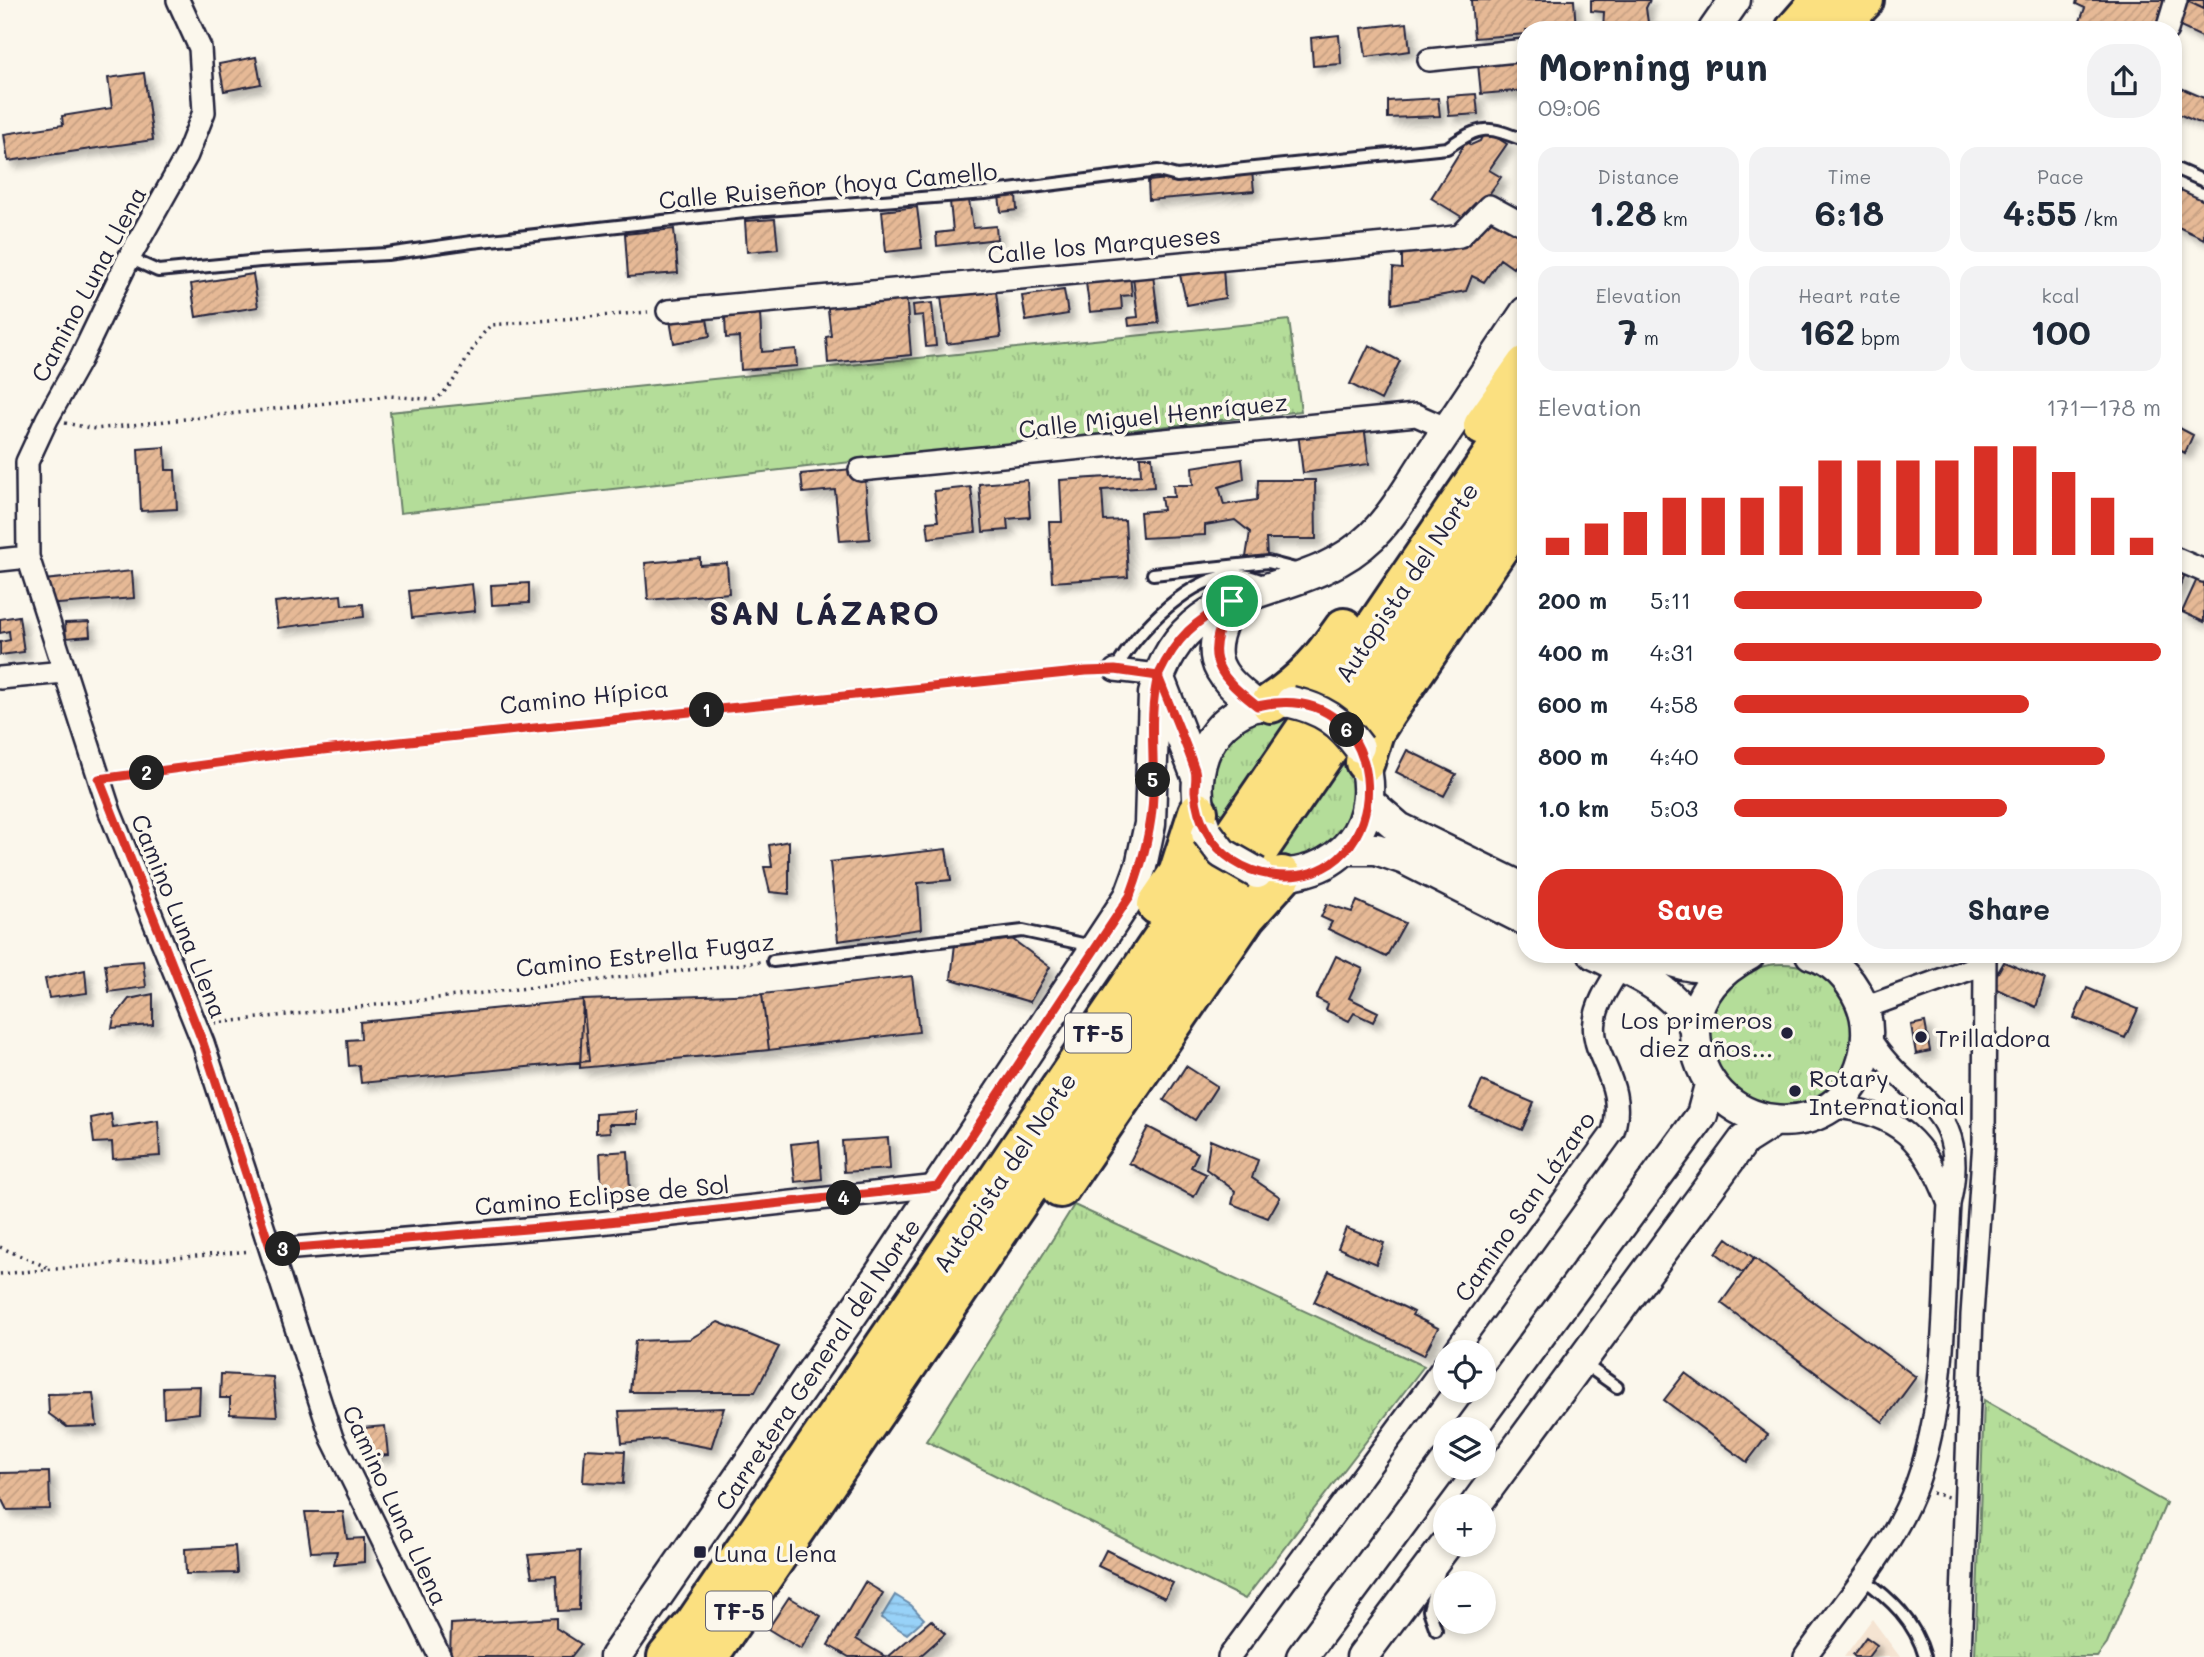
<!DOCTYPE html>
<meta charset="utf-8">
<style>
body{margin:0;font-family:Mali,sans-serif;background:#f2f2f3;color:#1f2937;height:100vh;display:flex;flex-direction:column;font-size:26px;white-space:nowrap}
*{box-sizing:border-box;margin:0}
p{font-size:23px;color:#747a83}
.icon{flex:none;width:38px;height:38px;fill:none;stroke:currentColor;stroke-width:2;stroke-linecap:round;stroke-linejoin:round}
.map{position:relative;flex:1;overflow:hidden}
.details{position:absolute;left:1517px;top:21px;width:665px;height:942px;display:flex;flex-direction:column;background:#fff;border-radius:28px;box-shadow:0 4px 10px #0003}
.details>*{flex:none}
.fabs{position:absolute;left:1433px;top:1340px;display:grid;gap:14px}
.fabs a{display:grid;place-items:center;width:63px;height:63px;border-radius:50%;background:#fff;box-shadow:0 4px 10px #0003;font-size:35px}
.pin{position:absolute;display:grid;place-items:center;width:60px;height:60px;color:#fff;margin:-30px;border:4px solid #fff;border-radius:50%;box-shadow:0 2px 7px #0007}
.km{position:absolute;width:35px;height:35px;margin:-18px;border-radius:50%;background:#222;color:#fff;font-size:19px;line-height:35px;text-align:center}
.round{display:grid;place-items:center;flex:none;width:74px;height:74px;border-radius:28px;background:#f2f2f3}
.head{display:flex;align-items:center;justify-content:space-between;height:119px;padding:0 21px}
h1{font-size:38px;font-weight:800;line-height:52px}
.stats{display:grid;grid-template-columns:repeat(3,1fr);gap:10px;height:119px;padding:7px 21px}
.stats div{display:grid;align-content:center;border-radius:18px;background:#f2f2f3;text-align:center}
.stats b{font-size:35px;font-weight:800}
.stats small{font-size:19px;font-weight:400}
.stats p{font-size:19px}
.chart{height:196px;padding:14px 21px}
.chart p{display:flex;justify-content:space-between}
.chart svg{width:100%;height:126px;margin-top:7px;stroke:#d93025;stroke-width:6}
.cta{display:flex;gap:14px;margin-top:auto;padding:14px 21px}
.cta a{flex:1;height:80px;border-radius:28px;background:#d93025;color:#fff;font-size:28px;font-weight:800;line-height:80px;text-align:center}
.cta a+a{background:#f2f2f3;color:#1f2937}
ul{padding:0 21px;list-style:none;font-size:23px}
li{display:grid;grid-template-columns:112px 84px 1fr;align-items:center;height:52px}
li i{height:18px;border-radius:9px;background:#d93025}
.map>svg:first-child{display:block}
.built{fill:#f5e4d2}
.grass{fill:url(#grass-tufts);stroke:#6b806a;stroke-width:2}
.water{fill:url(#water-rules);stroke:#698cac;stroke-width:2}
.building{fill:url(#building-hatch);stroke:#22223b;stroke-width:2;filter:url(#shadow)}
.lines{fill:none;stroke-linecap:round;stroke-linejoin:round}
.lane-casing{stroke:#22223b;stroke-width:16}
.street-casing{stroke:#22223b;stroke-width:26}
.secondary-casing{stroke:#22223b;stroke-width:35}
.highway-casing{stroke:#22223b;stroke-width:44}
.path{stroke:#22223b;stroke-width:3.5;stroke-dasharray:2 5;stroke-linecap:butt}
.lane{stroke:#fbf7ec;stroke-width:10}
.street{stroke:#fbf7ec;stroke-width:21}
.secondary{stroke:#fbf7ec;stroke-width:30}
.highway{stroke:#fbe080;stroke-width:38}
.secondary-bridge-casing{stroke:#22223b;stroke-width:35;stroke-linecap:butt}
.secondary-bridge{stroke:#fbf7ec;stroke-width:30}
.route-casing{stroke:#fff;stroke-width:14}
.route{stroke:#d93025;stroke-width:9}
.poi-dot{fill:#22223b;stroke:#fbf7ec;stroke-width:2.5}
.labels{text-anchor:middle;dominant-baseline:central;stroke-width:7;stroke-linejoin:round;paint-order:stroke}
.shield{fill:#fbf7ec;stroke:#636270;stroke-width:2}
.shield-label{font-size:23px;font-weight:bold;fill:#22223b}
.street-label{font-size:24px;fill:#22223b;stroke:#fbf7ec}
.poi-label{font-size:24px;fill:#22223b;stroke:#fbf7ec;text-anchor:start}
.district-label{font-size:32px;font-weight:bold;letter-spacing:2px;fill:#22223b;stroke:#fbf7ec}
</style>
<div class="map">
<svg width="2204" height="1657" viewBox="0 0 2204 1657">
<defs>
<pattern id="grass-tufts" width="24" height="20" patternUnits="userSpaceOnUse" patternTransform="scale(1.75)"><rect width="24" height="20" fill="#b4dd99"/><path d="M3 7l-1-3M5 7V3M7 7l1-3M15 17l-1-3M17 17v-4M19 17l1-3" fill="none" stroke="#9abd85"/></pattern>
<pattern id="water-rules" width="6" height="5" patternUnits="userSpaceOnUse" patternTransform="scale(1.75)"><rect width="6" height="5" fill="#98d2f8"/><path d="M0 2.5h6" fill="none" stroke="#83b4d6"/></pattern>
<pattern id="building-hatch" width="6" height="6" patternUnits="userSpaceOnUse" patternTransform="scale(1.75)"><rect width="6" height="6" fill="#e6b996"/><path d="M-1 1l2-2M0 6l6-6M5 7l2-2" fill="none" stroke="#c59f82"/></pattern>
<filter id="shadow"><feDropShadow dx="6" dy="6" stdDeviation="3.5" flood-color="#0004"/></filter>
</defs>
<rect width="100%" height="100%" fill="#fbf7ec"/>
<filter id="ink" filterUnits="userSpaceOnUse"><feTurbulence type="fractalNoise" baseFrequency=".0143" numOctaves="2"/><feDisplacementMap in="SourceGraphic" scale="14" xChannelSelector="R" yChannelSelector="G"/><feConvolveMatrix kernelMatrix="1 2 1 2 8 2 1 2 1" color-interpolation-filters="sRGB"/></filter>
<g filter="url(#ink)">
<path class="built" d="M1872 1619 1900 1657H1844Z"/>
<path class="grass" d="M1289 320 1301 411 400 513 390 412Z
M1280 717 1296 718 1222 828C1197 773 1219 726 1280 717Z
M1344 750C1373 808 1335 868 1269 860Z
M1710 1036a72 72 0 1 1 144 0a72 72 0 1 1-144 0Z
M1074 1205 1424 1366 1245 1599 926 1441Z
M1984 1400 2166 1503 2107 1644 2097 1657H1975Z"/>
<path class="water" d="M895 1595 911 1605 924 1619 907 1634 881 1618Z"/>
<path class="building" d="M1471 0H1574L1576 30H1526V34L1474 38Z
M1591 0H1650L1646 8 1649 30H1603L1604 12 1591 11Z
M2077 0H2169L2157 30H2101L2080 21 2085 8 2076 4Z
M2185 0 2204 9V38L2176 25Z
M2185 0H2204V9Z
M1407 23 1410 51 1366 57 1362 28Z
M1339 35 1341 64 1313 66 1311 38Z
M256 57 261 84 224 91 219 64Z
M1526 61V90L1481 94 1478 64Z
M144 73 153 140 8 161 4 134 63 125 62 116 112 108 108 78Z
M2174 85 2204 98V125L2174 112Z
M1476 94 1478 114 1449 116 1447 96Z
M1438 98 1440 116 1388 118V101Z
M1489 133 1507 144 1489 170 1501 177 1470 222 1431 198 1466 142 1471 145 1480 141 1483 134Z
M1252 171 1254 191 1149 200 1148 181Z
M2181 190 2204 201V239L2174 225V203Z
M1016 194 1017 210 1001 212 999 196Z
M969 200 973 228 996 226 997 239 937 246 936 233 953 231 950 202Z
M917 207 922 248 886 252 882 211Z
M1497 214 1526 236V248L1513 268 1500 259 1484 282 1472 276 1466 291 1392 304 1393 268 1402 269V253Z
M775 219 778 249 747 252 745 221Z
M674 229 678 273 628 277 625 234Z
M1223 267 1225 298 1187 305 1180 275Z
M253 274 258 307 196 317 191 284Z
M1153 275 1159 323 1129 326 1128 318 1138 317 1133 277Z
M1130 276 1132 295 1121 296 1122 309 1090 312 1086 283Z
M1064 290 1068 314 1026 321 1022 296Z
M996 291 1001 337 947 344 941 297Z
M906 293 911 355 828 363 826 337 831 336 827 301Z
M932 303 936 346 926 347 923 315 914 316 913 305Z
M706 313 710 336 674 343 670 320Z
M760 313 762 352 796 349 797 366 741 370 739 337 726 338 725 316Z
M1369 345 1400 361 1381 400 1350 384Z
M1364 425 1369 464 1303 473 1298 433Z
M2174 425 2193 435 2185 453 2174 447Z
M165 447 166 470H175L177 509 141 511 138 449Z
M1140 457H1152L1154 487 1102 490 1104 521 1125 520 1128 577 1052 582 1049 522H1062L1060 480 1141 475Z
M1242 459 1244 479 1219 487 1224 505 1257 500 1258 480H1315L1316 539H1266L1267 557H1246L1250 532 1235 520 1205 525V535L1142 538 1140 512 1163 510 1161 497H1174L1173 485H1193L1192 467Z
M852 469 853 478 865 477 870 539 840 541 835 490 803 493 801 474Z
M1027 480 1030 517 1007 519 1008 530 983 532 979 484Z
M971 487 976 532 929 538 927 522 938 521 934 491Z
M700 558V565L727 563 729 593 648 600 645 563Z
M2174 569 2185 574 2174 601Z
M132 571 134 598 46 605 44 580Z
M2197 579 2204 582V622L2182 612Z
M529 583V603L492 605 491 585Z
M472 584 475 611 412 618 409 591Z
M341 595 342 605 363 604 364 617 278 628 275 602Z
M19 616 24 652 0 655V642L10 640 9 631 0 633V619Z
M89 622 90 636 66 638 65 623Z
M1407 750 1456 774 1444 796 1396 772Z
M789 841V894L770 892 764 867H772L769 845Z
M946 849 951 880 918 883 921 929 838 941 830 862Z
M1357 901 1405 923 1386 957 1328 929 1332 922 1321 917 1327 904 1352 912Z
M1012 939 1050 967 1030 1002 951 979 955 944Z
M1336 956 1363 969 1349 998 1378 1012 1373 1022 1354 1013 1349 1021 1326 1010 1328 1004 1316 998Z
M143 961 146 987 109 992 105 964Z
M2004 962 2045 979 2036 1007 1990 986Z
M85 970 87 993 49 998 45 979Z
M912 976 919 1032 769 1050 762 994Z
M2087 988 2138 1009 2125 1038 2074 1018Z
M153 994V1025L112 1028 114 1018 129 999Z
M762 994 769 1050 580 1068 583 1000Z
M583 1000 589 1061 361 1083 359 1065 349 1066 347 1040 361 1039 360 1022Z
M1925 1022 1930 1051 1916 1054 1911 1025Z
M1186 1066 1217 1086 1195 1120 1164 1100Z
M1482 1081 1534 1103 1522 1130 1470 1108Z
M637 1111V1124H609L610 1132 596 1133V1114Z
M111 1114 113 1128 158 1121 160 1156 113 1159 112 1142 94 1143 91 1118Z
M1148 1127 1198 1153 1191 1167 1206 1174 1194 1197 1129 1163Z
M888 1138 890 1169 844 1172 842 1141Z
M1210 1140 1258 1160 1252 1178 1280 1197 1268 1218 1232 1204 1235 1191 1206 1169Z
M819 1141 822 1179 795 1182 791 1144Z
M628 1151 630 1193 602 1195 600 1153Z
M1346 1228 1384 1243 1376 1264 1338 1248Z
M1727 1238 1754 1258 1743 1273 1716 1253Z
M1754 1258 1916 1377 1883 1422 1721 1303Z
M1329 1271 1414 1312 1412 1315 1438 1328 1424 1355 1314 1302Z
M718 1322 779 1347 755 1392H630L635 1341 690 1339Z
M1685 1373 1768 1435 1747 1462 1664 1400Z
M221 1374 273 1377 277 1416 230 1414V1398H220Z
M200 1386 199 1413 164 1417 163 1387Z
M93 1393 97 1426 67 1427 49 1414 48 1394Z
M724 1408 711 1448 663 1439 622 1443 619 1411Z
M385 1426 388 1455 365 1457 362 1428Z
M585 1449 625 1451 623 1484 583 1482Z
M49 1472 50 1509 7 1510 0 1496V1473Z
M305 1512H343L347 1539 364 1538V1562L334 1565 337 1551 311 1552Z
M235 1546 237 1573 186 1574 185 1549Z
M1106 1550 1173 1583 1165 1598 1098 1566Z
M580 1551 579 1610 558 1611 556 1576 532 1577 528 1555Z
M865 1582 883 1593 856 1639 886 1657H849L828 1645Z
M789 1597 821 1616 801 1649 768 1629Z
M556 1618V1628L581 1644 571 1657H450L451 1624Z
M931 1620 945 1634 919 1657H888Z
M1866 1637 1877 1645 1868 1657H1855L1853 1655Z"/>
<g class="lines">
<defs>
<path id="lane" d="M2174 168 2204 181
M129 258 158 271 260 261 387 254 472 242 754 211 985 193 1158 171 1177 176 1447 148C1482 124 1487 126 1526 141
M1153 574 1268 562 1299 570
M1115 670C1137 631 1192 572 1241 575 1249 575 1259 580 1267 582
M773 961 1023 931 1092 946
M1583 1363 1617 1387
M1861 1577C1891 1599 1915 1621 1925 1657
M1436 1630 1429 1610 1439 1572"/>
<path id="street" d="M178 0 200 48 204 112 187 155 129 258 80 360 47 419 27 462 28 557 110 812 203 1043 332 1438 440 1657
M2167 30 2176 0
M1429 60 1526 50
M668 311 1439 239 1460 236 1489 206 1526 226
M860 470 1416 415 1448 429
M2174 558 2204 571
M0 560 28 557
M1115 670 1158 675
M0 678 64 672
M1864 1008 1984 964
M1830 1106C1899 1113 1925 1141 1949 1204
M271 1250 599 1223 938 1186
M1453 1353 1613 1132C1628 1082 1589 1056 1595 1021 1597 1002 1611 983 1620 967
M1229 1657 1446 1363
M1805 1657C1843 1604 1896 1544 1917 1483 1948 1396 1943 1296 1949 1204 1973 1102 1908 1104 1868 1036
M1960 1657 1972 1315 1984 1141 1985 954"/>
<path id="secondary" d="M1714 30 1735 0
M1232 601C1205 654 1210 670 1257 706
M1158 676 1196 774
M1368 801 1399 828 1526 890
M1206 831C1180 767 1216 697 1290 702
M1345 849H1376L1405 859 1526 920
M1261 873C1339 884 1390 821 1359 747
M1594 954C1636 974 1670 986 1695 1027
M1654 954C1682 967 1701 969 1731 964
M1750 954C1720 970 1694 995 1695 1032 1698 1138 1846 1154 1865 1052 1869 1033 1868 1017 1860 1000 1850 979 1834 961 1811 954
M1470 1430 1702 1115 1710 1085
M1474 1507 1744 1140 1774 1121
M615 1657 880 1274 1130 896 1141 866 1150 824 1154 694C1184 572 1299 607 1372 536 1394 514 1411 484 1428 458 1461 410 1493 361 1526 312
M1302 1657 1446 1463
M1362 1657 1446 1545"/>
<path id="highway" d="M1795 30 1821 0
M1835 30 1864 0
M1483 426 1526 365
M1271 703C1305 680 1321 661 1344 628
M1365 762 1374 732 1386 713 1526 508
M1157 905 1178 874 1198 812
M1060 1188 1246 916 1282 876
M667 1657 696 1622 1526 406
M708 1657 1526 458"/>
</defs>
<use href="#lane" class="lane-casing"/>
<use href="#street" class="street-casing"/>
<use href="#secondary" class="secondary-casing"/>
<use href="#highway" class="highway-casing"/>
<path class="path" d="M65 423 95 429 390 396 435 400C461 380 468 348 491 325L648 312
M118 777 284 754 1095 671
M215 1023 760 962
M0 1247 51 1269
M0 1274 251 1251
M1932 1493 1948 1497"/>
<use href="#lane" class="lane"/>
<use href="#street" class="street"/>
<use href="#secondary" class="secondary"/>
<use href="#highway" class="highway"/>
<defs>
<path id="secondary-bridge" d="M1291 702C1322 709 1340 721 1359 747
M1207 833 1222 853 1257 873"/>
</defs>
<use href="#secondary-bridge" class="secondary-bridge-casing"/>
<use href="#secondary-bridge" class="secondary-bridge"/>
</g>
</g>
<g class="lines" filter="url(#ink)">
<defs>
<path id="route" d="M1232 601C1195 621 1177 636 1158 676L1115 670 1086 671 284 754 99 779 203 1043 271 1250 599 1223 938 1186 1130 896C1142 864 1152 830 1153 795 1155 754 1148 716 1158 676 1170 707 1184 738 1195 770 1197 777 1195 784 1195 791 1196 805 1200 820 1207 832 1220 856 1244 871 1271 875 1403 893 1401 673 1257 706 1210 670 1205 654 1232 601"/>
</defs>
<use href="#route" class="route-casing"/>
<use href="#route" class="route"/>
</g>
<g class="poi-dot">
<circle cx="1787" cy="1033" r="7"/>
<circle cx="1921" cy="1037" r="7"/>
<circle cx="1795" cy="1091" r="7"/>
<rect x="693" y="1545" width="14" height="14" rx="3.5"/>
</g>
<g class="labels">
<g class="shield">
<rect x="1065" y="1013.5" width="66" height="39" rx="5"/>
<rect x="706" y="1591.5" width="66" height="39" rx="5"/>
</g>
<g class="shield-label">
<text x="1098" y="1033">TF-5</text>
<text x="739" y="1611">TF-5</text>
</g>
<g class="street-label">
<text transform="translate(828 185) rotate(-5)">Calle Ruiseñor (hoya Camello</text>
<text transform="translate(1104 244) rotate(-5)">Calle los Marqueses</text>
<text transform="translate(88 284) rotate(-62)">Camino Luna Llena</text>
<text transform="translate(1153 415) rotate(-6)">Calle Miguel Henríquez</text>
<text transform="translate(1406 582) rotate(-56)">Autopista del Norte</text>
<text transform="translate(584 696) rotate(-6)">Camino Hípica</text>
<text transform="translate(180 916) rotate(68)">Camino Luna Llena</text>
<text transform="translate(645 954) rotate(-6)">Camino Estrella Fugaz</text>
<text transform="translate(1004 1172) rotate(-56)">Autopista del Norte</text>
<text transform="translate(602 1195) rotate(-5)">Camino Eclipse de Sol</text>
<text transform="translate(1524 1206) rotate(-55)">Camino San Lázaro</text>
<text transform="translate(817 1364) rotate(-56)">Carretera General del Norte</text>
<text transform="translate(396 1505) rotate(65)">Camino Luna Llena</text>
</g>
<g class="poi-label">
<text x="1773" y="1019" text-anchor="end">Los primeros<tspan x="1773" dy="28">diez años...</tspan></text>
<text x="1935" y="1037">Trilladora</text>
<text x="1809" y="1077">Rotary<tspan x="1809" dy="28">International</tspan></text>
<text x="714" y="1552">Luna Llena</text>
</g>
<g class="district-label">
<text x="825" y="612">SAN LÁZARO</text>
</g>
</g>
</svg>
<div class="fabs">
<a><svg class="icon" aria-label="locate" viewBox="0 0 24 24"><circle cx="12" cy="12" r="6"/><path d="M12 2v4M12 18v4M2 12h4M18 12h4"/></svg></a>
<a><svg class="icon" aria-label="layers" viewBox="0 0 24 24"><path d="M12 4l9 5-9 5-9-5zM3 14l9 5 9-5"/></svg></a>
<a>+</a>
<a>−</a>
</div>
<div class="pin" style="left:1232px;top:601px;background:#1e9e55"><svg class="icon" aria-label="arrive" viewBox="0 0 24 24"><path d="M6 21V4h12l-3 4 3 4H6"/></svg></div>
<b class="km" style="left:707px;top:710px">1</b>
<b class="km" style="left:147px;top:773px">2</b>
<b class="km" style="left:283px;top:1249px">3</b>
<b class="km" style="left:844px;top:1198px">4</b>
<b class="km" style="left:1153px;top:780px">5</b>
<b class="km" style="left:1347px;top:730px">6</b>
<section class="details">
<div class="head"><div><h1>Morning run</h1><p>09:06</p></div><a class="round"><svg class="icon" aria-label="share" viewBox="0 0 24 24"><path d="M12 15V3M7 8l5-5 5 5M5 13v7h14v-7"/></svg></a></div>
<div class="stats">
<div><p>Distance</p><b>1.28<small> km</small></b></div>
<div><p>Time</p><b>6:18</b></div>
<div><p>Pace</p><b>4:55<small> /km</small></b></div>
</div>
<div class="stats">
<div><p>Elevation</p><b>7<small> m</small></b></div>
<div><p>Heart rate</p><b>162<small> bpm</small></b></div>
<div><p>kcal</p><b>100</b></div>
</div>
<div class="chart"><p><span>Elevation</span>171–178 m</p>
<svg viewBox="0 0 160 44" preserveAspectRatio="none"><path d="M5 44V38M15 44V33M25 44V29M35 44V24M45 44V24M55 44V24M65 44V20M75 44V11M85 44V11M95 44V11M105 44V11M115 44V6M125 44V6M135 44V15M145 44V24M155 44V38"/></svg>
</div>
<ul>
<li><b>200 m</b>5:11<i style="width:58%"></i></li>
<li><b>400 m</b>4:31<i style="width:100%"></i></li>
<li><b>600 m</b>4:58<i style="width:69%"></i></li>
<li><b>800 m</b>4:40<i style="width:87%"></i></li>
<li><b>1.0 km</b>5:03<i style="width:64%"></i></li>
</ul>
<div class="cta"><a>Save</a><a>Share</a></div>
</section>
</div>
